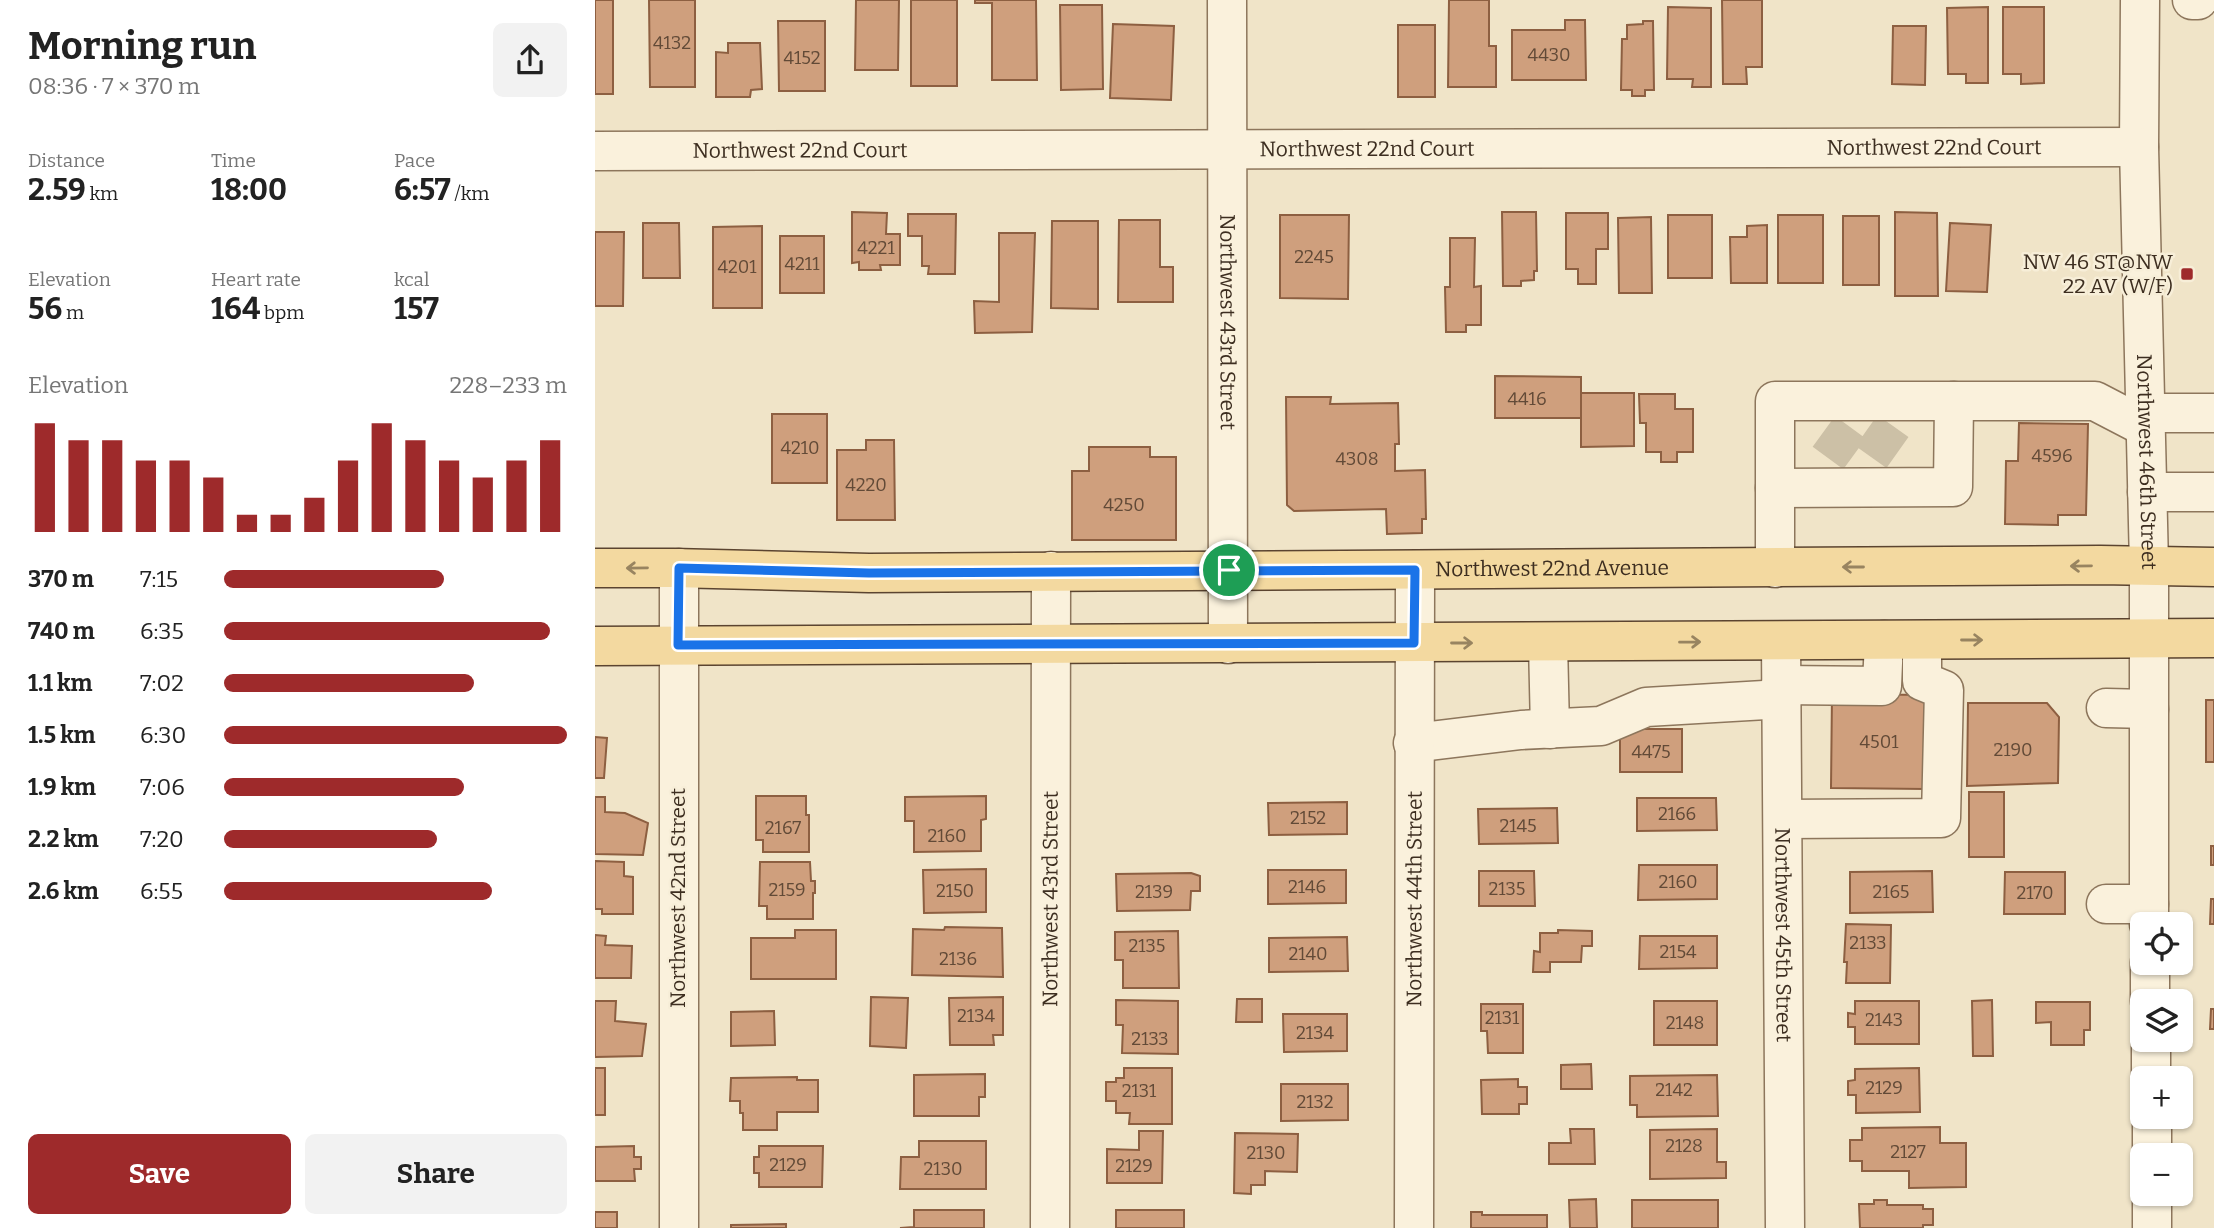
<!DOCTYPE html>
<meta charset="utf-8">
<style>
body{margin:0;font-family:Bitter,serif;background:#f2f2f2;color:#222;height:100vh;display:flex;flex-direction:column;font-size:26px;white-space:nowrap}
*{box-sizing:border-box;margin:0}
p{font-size:23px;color:#767676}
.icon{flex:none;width:38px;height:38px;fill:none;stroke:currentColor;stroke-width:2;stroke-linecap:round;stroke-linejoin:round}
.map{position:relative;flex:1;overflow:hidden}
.panel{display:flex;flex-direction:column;background:#fff;width:595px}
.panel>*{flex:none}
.fabs{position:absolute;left:1535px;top:912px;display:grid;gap:14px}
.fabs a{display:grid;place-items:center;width:63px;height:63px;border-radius:10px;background:#fff;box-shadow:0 2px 5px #0004;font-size:35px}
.pin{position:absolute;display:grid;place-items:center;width:60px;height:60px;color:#fff;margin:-30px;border:4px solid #fff;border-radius:50%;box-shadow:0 2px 7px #0007}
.round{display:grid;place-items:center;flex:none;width:74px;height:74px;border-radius:10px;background:#f2f2f2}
.headline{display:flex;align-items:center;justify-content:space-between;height:119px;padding:0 28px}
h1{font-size:38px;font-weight:700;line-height:52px}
.figures{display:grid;grid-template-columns:repeat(3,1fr);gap:10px;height:119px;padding:7px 28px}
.figures div{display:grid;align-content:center}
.figures b{font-size:30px;font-weight:700}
.figures small{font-size:19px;font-weight:400}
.figures p{font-size:19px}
.chart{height:196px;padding:14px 28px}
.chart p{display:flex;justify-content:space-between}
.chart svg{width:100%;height:126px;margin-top:7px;stroke:#9e2a2b;stroke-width:6}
.primary-button{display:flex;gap:14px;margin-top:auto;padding:14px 28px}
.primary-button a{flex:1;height:80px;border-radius:10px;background:#9e2a2b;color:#fff;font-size:28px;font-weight:700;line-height:80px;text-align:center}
.primary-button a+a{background:#f2f2f2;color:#222}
ul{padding:0 28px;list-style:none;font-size:23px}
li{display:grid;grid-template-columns:112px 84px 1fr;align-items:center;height:52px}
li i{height:18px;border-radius:9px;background:#9e2a2b}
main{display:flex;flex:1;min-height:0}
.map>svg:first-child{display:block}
.building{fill:#cf9f7d;stroke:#8d5f41;stroke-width:2}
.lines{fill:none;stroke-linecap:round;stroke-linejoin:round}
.minor-tunnel{stroke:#ccc0a6;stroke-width:38;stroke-dasharray:38 19;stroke-linecap:butt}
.minor-casing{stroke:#8d765c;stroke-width:41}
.major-casing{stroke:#5b4430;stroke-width:41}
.minor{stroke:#faf1dc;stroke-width:38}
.major{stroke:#f3d9a0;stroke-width:38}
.oneway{stroke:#988460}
.route-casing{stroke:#fff;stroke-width:14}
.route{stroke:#1a73e8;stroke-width:9}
.poi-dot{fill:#9e2a2b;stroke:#f7eed8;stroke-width:2.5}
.labels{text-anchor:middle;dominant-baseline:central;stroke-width:5;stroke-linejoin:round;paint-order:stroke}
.number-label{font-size:18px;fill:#624a37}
.street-label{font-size:21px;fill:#3d2e20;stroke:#f7eed8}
.poi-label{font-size:21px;fill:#3d2e20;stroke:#f7eed8;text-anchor:end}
</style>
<main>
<section class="panel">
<div class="headline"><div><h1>Morning run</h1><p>08:36 · 7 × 370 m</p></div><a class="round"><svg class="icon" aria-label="share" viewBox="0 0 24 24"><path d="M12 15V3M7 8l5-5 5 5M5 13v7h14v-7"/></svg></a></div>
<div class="figures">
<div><p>Distance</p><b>2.59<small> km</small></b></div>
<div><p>Time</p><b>18:00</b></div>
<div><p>Pace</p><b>6:57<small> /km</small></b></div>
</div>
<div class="figures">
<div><p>Elevation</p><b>56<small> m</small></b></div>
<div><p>Heart rate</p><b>164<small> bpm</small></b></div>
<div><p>kcal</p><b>157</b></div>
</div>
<div class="chart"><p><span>Elevation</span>228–233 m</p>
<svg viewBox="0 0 160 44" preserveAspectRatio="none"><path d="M5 44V6M15 44V12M25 44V12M35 44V19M45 44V19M55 44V25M65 44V38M75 44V38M85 44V32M95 44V19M105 44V6M115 44V12M125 44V19M135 44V25M145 44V19M155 44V12"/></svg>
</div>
<ul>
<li><b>370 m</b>7:15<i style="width:64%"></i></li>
<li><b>740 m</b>6:35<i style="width:95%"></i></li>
<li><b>1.1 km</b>7:02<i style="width:73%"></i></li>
<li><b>1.5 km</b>6:30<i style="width:100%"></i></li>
<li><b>1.9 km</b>7:06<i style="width:70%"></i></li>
<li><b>2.2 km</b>7:20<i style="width:62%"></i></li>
<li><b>2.6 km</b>6:55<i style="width:78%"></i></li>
</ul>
<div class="primary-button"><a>Save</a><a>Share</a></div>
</section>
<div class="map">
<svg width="1619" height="1228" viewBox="0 0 1619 1228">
<rect width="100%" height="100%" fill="#f0e4c8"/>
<path class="building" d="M0 0H18V94H0Z
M54 0H100V87H55Z
M261 0H304L303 70H260Z
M316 0H362V86H316Z
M380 0H441L442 80H397V3H380Z
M854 0H894V46H901V87H853Z
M1127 0H1167V67H1151L1152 84H1128Z
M465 5H507L508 89 466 90Z
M1073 7 1116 8V87H1097L1098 79H1072Z
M1393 7V83H1371V74H1353L1352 8Z
M1408 7H1449V83L1426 84V74H1408Z
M970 20H990L991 80H917V30H970Z
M183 21H230V91H184Z
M1048 21H1058L1059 90H1050V96H1037V90H1026L1027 39H1032V25L1048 24Z
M518 24 579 26 576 100 515 98Z
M803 25H840V97H803Z
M1298 26H1331L1330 85 1297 84Z
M133 43H165L167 89 156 90 155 97H121V52L133 53Z
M257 212 292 213 291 234H305V265H285L286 270H264V262L257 263Z
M907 212H941L942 271H939V280L926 281V286H908Z
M1300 212 1342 213 1343 296H1300Z
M971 213H1013V249H1001V284H983V269H971Z
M313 214H361L360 274H333L334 266H327V236H313Z
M685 215H754L753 299 685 298Z
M1073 215H1117V278H1073Z
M1183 215H1228V283H1183Z
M1248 216H1284V285H1248Z
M1056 217 1057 293H1024L1023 218Z
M524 220H565V267H578V302H523Z
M457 221H503V309L456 308Z
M48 223H84L85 278H48Z
M1355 223 1396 225 1392 292 1351 291Z
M1172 225V283H1136L1135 237H1152V226Z
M167 226V308H118V227Z
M0 232H29L28 306H0Z
M404 233H440L437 332 380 333 379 301 404 302Z
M185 236H229V293H185Z
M855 238H880L879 287 886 286V325H871V332H851L850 287H855Z
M900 376 986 377V418H900Z
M986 393H1039V446L986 447Z
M1044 394H1080V409H1098V452H1082V462H1066V452H1051V423H1045Z
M691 397H736L735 404 803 403 804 444H800V471L830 470 831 519H827V533L792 534 791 509 699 511 692 505Z
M177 414H232V483H177Z
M1424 423 1493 424 1491 515H1463V525L1410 524 1411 461H1423Z
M271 440H299L300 520H242V450H271Z
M494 447H555V457H581V540H477V471H494Z
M1237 694 1332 695 1331 789 1236 788Z
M1611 700H1619V762H1611Z
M1373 703H1452L1464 717 1463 783 1372 786Z
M1025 729H1087V772H1025Z
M0 737 12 738 9 778H0Z
M1374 792H1409V857H1374Z
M161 796H211V815H214V852H168V840H161Z
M391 796V819L386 820V851L319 852V821H310V797Z
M0 797H10V812L30 813 53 823 48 855 0 854Z
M1042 798H1121L1122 830 1042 831Z
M752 802V834L674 835 673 803Z
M962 808 963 843 884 844 883 809Z
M1616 846H1619V865H1616Z
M0 861 29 862V876L38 877V914H7V909H0Z
M165 862H215L216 881H220V893H218V919H172V906H164Z
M1044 865H1122V899L1043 900Z
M391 869V912L329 913 328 870Z
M673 870H751V903L673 904Z
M884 871H939L940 906H884Z
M1337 871 1338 912 1255 913V872Z
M1410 872H1470V914H1409Z
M596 873 605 876V891H596L595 910 522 911 521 874Z
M1616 899H1619V924H1615Z
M1251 924 1296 925 1295 983H1251L1252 962H1249Z
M350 927 407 928 408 977 317 975 318 929 349 930Z
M200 930H241V979H156V938H200Z
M963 930 997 931V946H987L986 962H955V972H938L939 951 945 952V933H963Z
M583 931 584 988H528V960H520V932Z
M0 935 11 936 10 945 37 946 36 978H0Z
M1045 936H1122V968L1044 969Z
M752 937 753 971 674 972V938Z
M276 997 313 998 311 1048 275 1046Z
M408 997V1035H398L399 1045H355L354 998Z
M642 999H667V1022H641Z
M521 1000 583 1001V1054L527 1053 528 1025H521Z
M1397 1000 1398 1056H1378L1377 1001Z
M0 1001H21L20 1021 51 1024 47 1056 0 1057Z
M1059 1001H1122V1045H1059Z
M1260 1001H1324V1044H1260V1027H1253V1013L1260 1014Z
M1441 1002H1495V1030H1489V1045H1456V1022L1441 1023Z
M886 1004H928V1053H893L892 1031H886Z
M1616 1009H1619V1029H1615Z
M179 1011 180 1045 136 1046V1012Z
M688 1014H752V1051L689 1052Z
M996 1064 997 1089H966V1065Z
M0 1068H10V1115H0Z
M529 1068H577V1124H534L535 1113H521V1101H511V1082H521V1078H529Z
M1324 1068 1325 1112 1261 1113V1095H1253V1081L1260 1080V1069Z
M390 1074V1097H384V1116H319V1075Z
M1122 1075 1123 1116 1042 1117V1105H1035V1076Z
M202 1077V1080H223V1112H182V1130H148V1113H145V1101H135L136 1078Z
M923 1079V1087H932V1104H924V1114H887L886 1080Z
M686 1084H753V1120L686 1121Z
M1345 1127V1143H1371V1187L1314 1188V1171H1267V1161H1255V1140H1267V1128Z
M975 1129H999L1000 1164H954V1143H976Z
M1122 1129V1162H1131V1178L1055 1179V1130Z
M544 1131H568L567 1183H512V1149L544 1150Z
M640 1133 703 1134 702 1172 670 1171V1185H656V1194L639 1193Z
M324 1141H391V1189H305L306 1157H324Z
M39 1146V1157H46V1169H39L40 1181H0V1147Z
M164 1146H228L227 1187H164V1173H159V1157H164Z
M1001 1199 1002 1228H975L974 1200Z
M1037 1200H1123V1228H1037Z
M1279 1200H1292V1205H1328V1209H1338V1225H1328V1228H1265L1264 1204H1279Z
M319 1210H389V1228H305L319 1227Z
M521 1210H589V1228H521Z
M0 1212H22V1228H0Z
M876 1212H887V1215H952V1228H876Z
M191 1224V1228H136V1225Z"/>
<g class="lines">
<path class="minor-tunnel" d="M1276 457 1303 419
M1233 458 1260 421"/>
<defs>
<g id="minor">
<path id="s1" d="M632 0 633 644"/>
<path id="s2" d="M1545 0 1544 147 1554 565V924"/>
<path d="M1597 0H1603"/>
<path id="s3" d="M0 151 1544 147"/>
<path d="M1549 413H1619"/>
<path d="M1180 488 1358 487 1359 401"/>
<path d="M1552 492H1619"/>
<path d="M84 568V1228"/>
<path d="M1180 568V401H1500L1550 427"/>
<path id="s4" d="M1186 641 1190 1228"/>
<path d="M953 643 955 729"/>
<path d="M1186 685 1287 686 1289 640"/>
<path d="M1511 708 1554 709"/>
<path d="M818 743 926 730 1006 726 1051 707 1187 699"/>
<path d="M1188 819 1346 818 1349 690 1327 681V640"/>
<path d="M1511 904H1554"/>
<path d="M1555 962V1001"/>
<path d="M1556 1040V1078"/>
<path d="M1557 1116V1155"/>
<path id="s5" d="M455 1228 456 571"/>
<path id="s6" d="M819 1228 820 570"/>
<path d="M1557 1228V1194"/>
</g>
<g id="major">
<path id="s7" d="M0 568H78L274 573 1505 565 1619 567"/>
<path d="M0 646 1619 638"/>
</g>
</defs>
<use href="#minor" class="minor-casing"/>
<use href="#major" class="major-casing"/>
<use href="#minor" class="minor"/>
<use href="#major" class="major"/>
</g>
<defs><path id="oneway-shaft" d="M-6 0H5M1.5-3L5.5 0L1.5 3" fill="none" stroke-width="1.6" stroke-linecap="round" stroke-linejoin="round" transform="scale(1.75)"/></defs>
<g class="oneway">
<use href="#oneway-shaft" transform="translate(1486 566) rotate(179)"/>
<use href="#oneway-shaft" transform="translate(1258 567) rotate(180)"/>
<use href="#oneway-shaft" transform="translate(42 568) rotate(179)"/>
<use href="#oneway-shaft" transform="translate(1377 640)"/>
<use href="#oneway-shaft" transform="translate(1095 642) rotate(-1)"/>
<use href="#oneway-shaft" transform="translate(867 643)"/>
</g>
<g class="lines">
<defs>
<path id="route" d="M84 568 274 573 820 570 819 643 83 645Z"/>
</defs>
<use href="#route" class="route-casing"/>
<use href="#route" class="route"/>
</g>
<rect class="poi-dot" x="1585" y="267" width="14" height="14" rx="3.5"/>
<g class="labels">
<g class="number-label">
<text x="77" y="43">4132</text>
<text x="954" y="55">4430</text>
<text x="207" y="58">4152</text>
<text x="281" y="248">4221</text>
<text x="719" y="257">2245</text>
<text x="207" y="264">4211</text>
<text x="142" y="267">4201</text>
<text x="932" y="399">4416</text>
<text x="205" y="448">4210</text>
<text x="1457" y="456">4596</text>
<text x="762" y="459">4308</text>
<text x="271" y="485">4220</text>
<text x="529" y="505">4250</text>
<text x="1284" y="742">4501</text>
<text x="1418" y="750">2190</text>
<text x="1056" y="752">4475</text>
<text x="1082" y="814">2166</text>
<text x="713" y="818">2152</text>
<text x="923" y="826">2145</text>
<text x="188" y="828">2167</text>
<text x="352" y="836">2160</text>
<text x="1083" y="882">2160</text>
<text x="712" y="887">2146</text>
<text x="912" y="889">2135</text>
<text x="192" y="890">2159</text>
<text x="360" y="891">2150</text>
<text x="559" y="892">2139</text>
<text x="1296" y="892">2165</text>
<text x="1440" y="893">2170</text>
<text x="1273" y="943">2133</text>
<text x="552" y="946">2135</text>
<text x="1083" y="952">2154</text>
<text x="713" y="954">2140</text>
<text x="363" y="959">2136</text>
<text x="381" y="1016">2134</text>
<text x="907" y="1018">2131</text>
<text x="1289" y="1020">2143</text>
<text x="1090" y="1023">2148</text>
<text x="720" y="1033">2134</text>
<text x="555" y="1039">2133</text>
<text x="1289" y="1088">2129</text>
<text x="1079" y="1090">2142</text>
<text x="544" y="1091">2131</text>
<text x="720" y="1102">2132</text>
<text x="1089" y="1146">2128</text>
<text x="1313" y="1152">2127</text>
<text x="671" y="1153">2130</text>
<text x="193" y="1165">2129</text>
<text x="539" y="1166">2129</text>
<text x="348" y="1169">2130</text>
</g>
<g class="street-label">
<text stroke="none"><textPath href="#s3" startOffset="1339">Northwest 22nd Court</textPath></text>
<text stroke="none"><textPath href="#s3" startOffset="772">Northwest 22nd Court</textPath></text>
<text stroke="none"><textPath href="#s3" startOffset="205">Northwest 22nd Court</textPath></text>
<text stroke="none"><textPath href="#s1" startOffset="322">Northwest 43rd Street</textPath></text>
<text stroke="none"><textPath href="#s2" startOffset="462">Northwest 46th Street</textPath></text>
<text stroke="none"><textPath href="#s7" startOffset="957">Northwest 22nd Avenue</textPath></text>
<text transform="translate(83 898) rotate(-90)">Northwest 42nd Street</text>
<text stroke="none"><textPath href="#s6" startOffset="329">Northwest 44th Street</textPath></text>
<text stroke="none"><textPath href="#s5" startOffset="329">Northwest 43rd Street</textPath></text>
<text stroke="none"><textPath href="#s4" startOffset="294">Northwest 45th Street</textPath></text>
</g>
<g class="poi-label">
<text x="1578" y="262">NW 46 ST@NW<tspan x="1578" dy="24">22 AV (W/F)</tspan></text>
</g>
</g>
</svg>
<div class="fabs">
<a><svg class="icon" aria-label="locate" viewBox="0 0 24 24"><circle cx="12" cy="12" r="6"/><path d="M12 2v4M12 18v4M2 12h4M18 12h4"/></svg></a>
<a><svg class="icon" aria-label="layers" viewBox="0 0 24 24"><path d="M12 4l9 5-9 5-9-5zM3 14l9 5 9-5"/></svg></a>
<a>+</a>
<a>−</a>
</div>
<div class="pin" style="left:634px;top:570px;background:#1e9e55"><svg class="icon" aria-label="arrive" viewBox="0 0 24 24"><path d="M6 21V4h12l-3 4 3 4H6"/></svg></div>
</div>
</main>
